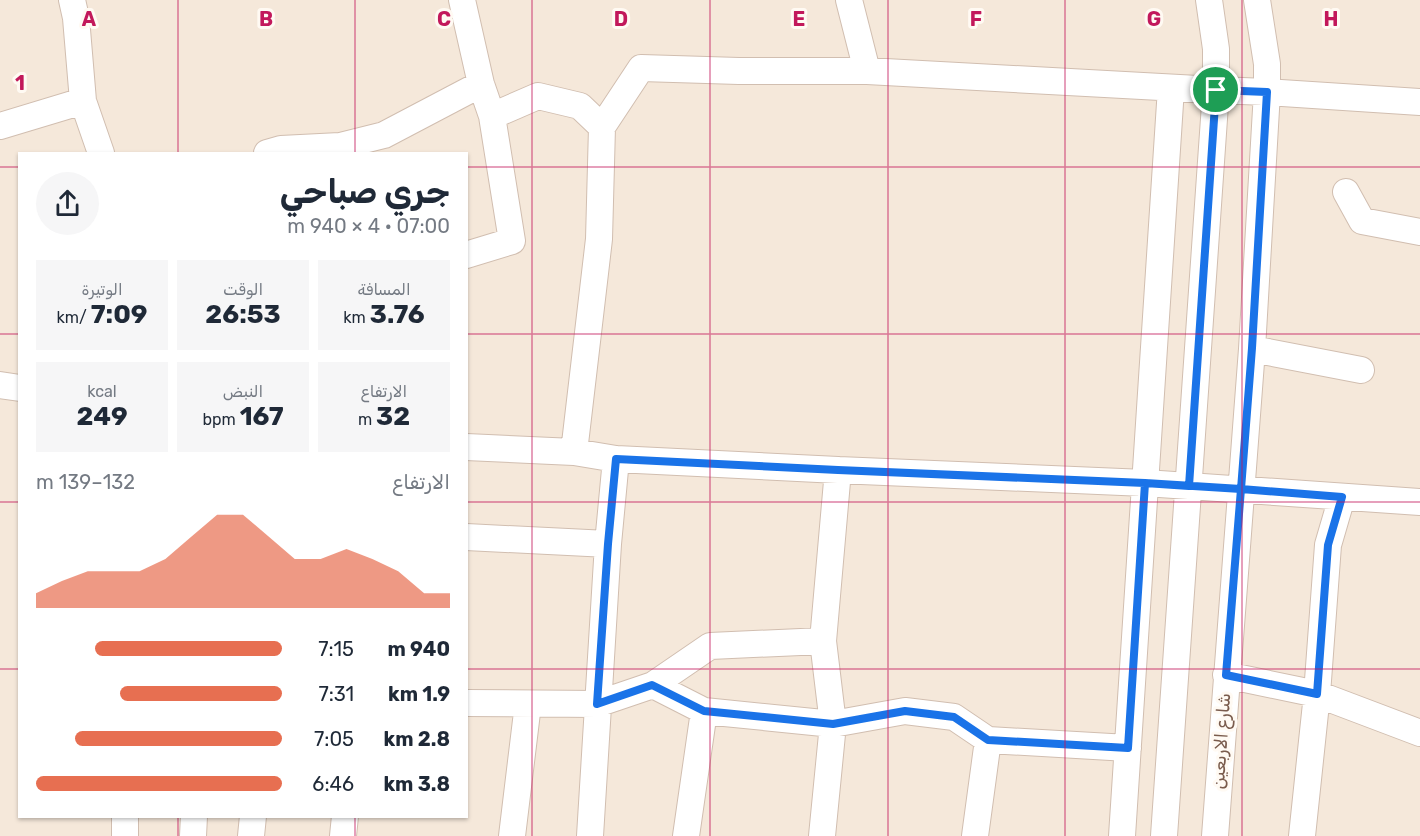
<!DOCTYPE html>
<html lang="ar">
<meta charset="utf-8">
<style>
body{margin:0;font-family:Rubik,"Noto Sans Arabic",sans-serif;background:#f6f6f7;color:#1f2937;direction:rtl;height:100vh;display:flex;flex-direction:column;font-size:22px;white-space:nowrap}
*{box-sizing:border-box;margin:0}
p{font-size:20px;color:#747a83}
.icon{flex:none;width:33px;height:33px;fill:none;stroke:currentColor;stroke-width:2;stroke-linecap:round;stroke-linejoin:round}
.map{position:relative;flex:1;overflow:hidden;direction:ltr}
.sheet{position:absolute;left:18px;top:152px;width:450px;height:666px;display:flex;flex-direction:column;background:#fff;border-radius:0px;box-shadow:0 2px 4px #0004;direction:rtl}
.sheet>*{flex:none}
.pin{position:absolute;display:grid;place-items:center;width:51px;height:51px;color:#fff;margin:-26px;border:3px solid #fff;border-radius:50%;box-shadow:0 2px 6px #0007}
.round{display:grid;place-items:center;flex:none;width:63px;height:63px;border-radius:32px;background:#f6f6f7}
.head{display:flex;align-items:center;justify-content:space-between;height:102px;padding:0 18px}
h1{font-size:33px;font-weight:700;line-height:45px}
.figures{display:grid;grid-template-columns:repeat(3,1fr);gap:9px;height:102px;padding:6px 18px}
.figures div{display:grid;align-content:center;border-radius:0px;background:#f6f6f7;text-align:center}
.figures b{font-size:26px;font-weight:700}
.figures small{font-size:16px;font-weight:400}
.figures p{font-size:16px}
.chart{height:168px;padding:12px 18px}
.chart p{display:flex;justify-content:space-between}
.chart svg{width:100%;height:108px;margin-top:6px;fill:#e76f51;opacity:.7}
ul{padding:0 18px;list-style:none;font-size:20px}
li{display:grid;grid-template-columns:96px 72px 1fr;align-items:center;height:45px}
li i{height:15px;border-radius:8px;background:#e76f51}
.map>svg:first-child{display:block}
.residential{fill:#f5e8da;fill-rule:evenodd}
.lines{fill:none;stroke-linecap:round;stroke-linejoin:round}
.minor-casing{stroke:#d1beb0;stroke-width:28}
.minor{stroke:#fff;stroke-width:26}
.route-casing{stroke:#fff;stroke-width:12}
.route{stroke:#1a73e8;stroke-width:8}
.grid{fill:none;stroke:#c2185b;stroke-width:1.5;stroke-opacity:0.55}
.labels{text-anchor:middle;dominant-baseline:central;stroke-width:6;stroke-linejoin:round;paint-order:stroke}
.street-label{font-size:18px;fill:#7a5c4d;stroke:#fffaf3}
.grid-label{font-size:20px;text-anchor:middle;font-weight:bold;fill:#c2185b;stroke:#fffaf3;stroke-width:6;stroke-linejoin:round;paint-order:stroke}
</style>
<div class="map">
<svg width="1420" height="836" viewBox="0 0 1420 836">
<rect width="100%" height="100%" fill="#fdf6ec"/>
<path class="residential" d="M0 0H1420V836H0ZM20 153H466V816H20Z"/>
<g class="lines">
<defs>
<path id="minor" d="M72 0 76 18 83 101 101 153
M462 0 481 84 492 116 512 241 466 255
M849 0 867 71
M492 116 538 96 580 106 602 127
M0 126 83 101
M267 153 281 149 340 146 384 135 481 84
M1346 192 1362 221 1420 232
M1252 349 1361 370
M0 385 20 388
M466 447 574 452 616 459 838 470 1145 483 1420 502
M574 452 599 239 602 127 641 68 739 71H867L1216 90 1267 92 1420 102
M466 537 608 544
M1226 675 1317 694 1420 733
M653 685 704 711 833 724 905 711 954 717 988 740 1128 748
M466 703 597 704 653 685 710 646 823 641
M125 816V836
M193 836 194 816
M251 836 253 816
M343 836 345 816
M512 836 528 704
M590 836 608 544 616 459
M686 836 704 711
M822 836 833 724 823 641 838 470
M975 836 988 740
M1122 836 1171 88
M1164 836 1216 90V49L1209 0
M1215 836 1252 349 1267 92V64L1257 0
M1302 836 1317 694 1328 545 1342 497"/>
</defs>
<use href="#minor" class="minor-casing"/>
<use href="#minor" class="minor"/>
</g>
<g class="lines">
<defs>
<path id="route" d="M1216 90 1189 486 1145 483 838 470 616 459 608 544 597 704 652 685 704 711 833 724 905 711 954 717 988 740 1128 748 1145 483 1241 489 1226 675 1317 694 1328 545 1342 497 1241 489 1252 348 1267 92 1216 90"/>
</defs>
<use href="#route" class="route-casing"/>
<use href="#route" class="route"/>
</g>
<path class="grid" d="M178 0V153M355 0V153M532 0V836M710 0V836M888 0V836M1065 0V836M1242 0V836M0 167H20M466 167H1420M0 334H20M466 334H1420M0 502H20M466 502H1420M0 669H20M466 669H1420M178 816V836M355 816V836"/>
<g class="labels">
<g class="street-label">
<text transform="translate(1221 741) rotate(-86)">شارع الاربعين</text>
</g>
</g>
<g class="grid-label">
<text x="89" y="26">A</text>
<text x="266" y="26">B</text>
<text x="444" y="26">C</text>
<text x="621" y="26">D</text>
<text x="799" y="26">E</text>
<text x="976" y="26">F</text>
<text x="1154" y="26">G</text>
<text x="1331" y="26">H</text>
<text x="20" y="90">1</text>
</g>
</svg>
<div class="pin" style="left:1216px;top:90px;background:#1e9e55"><svg class="icon" aria-label="arrive" viewBox="0 0 24 24"><path d="M6 21V4h12l-3 4 3 4H6"/></svg></div>
<section class="sheet">
<div class="head"><div><h1>جري صباحي</h1><p>07:00 · 4 × 940 m</p></div><a class="round"><svg class="icon" aria-label="share" viewBox="0 0 24 24"><path d="M12 15V3M7 8l5-5 5 5M5 13v7h14v-7"/></svg></a></div>
<div class="figures">
<div><p>المسافة</p><b>3.76<small> km</small></b></div>
<div><p>الوقت</p><b>26:53</b></div>
<div><p>الوتيرة</p><b>7:09<small> /km</small></b></div>
</div>
<div class="figures">
<div><p>الارتفاع</p><b>32<small> m</small></b></div>
<div><p>النبض</p><b>167<small> bpm</small></b></div>
<div><p>kcal</p><b>249</b></div>
</div>
<div class="chart"><p><span>الارتفاع</span>132–139 m</p>
<svg viewBox="0 0 160 44" preserveAspectRatio="none"><path d="M0 44V38L10 33L20 29L30 29L40 29L50 24L60 15L70 6L80 6L90 15L100 24L110 24L120 20L130 24L140 29L150 38L160 38V44z"/></svg>
</div>
<ul>
<li><b>940 m</b>7:15<i style="width:76%"></i></li>
<li><b>1.9 km</b>7:31<i style="width:66%"></i></li>
<li><b>2.8 km</b>7:05<i style="width:84%"></i></li>
<li><b>3.8 km</b>6:46<i style="width:100%"></i></li>
</ul>
</section>
</div>
